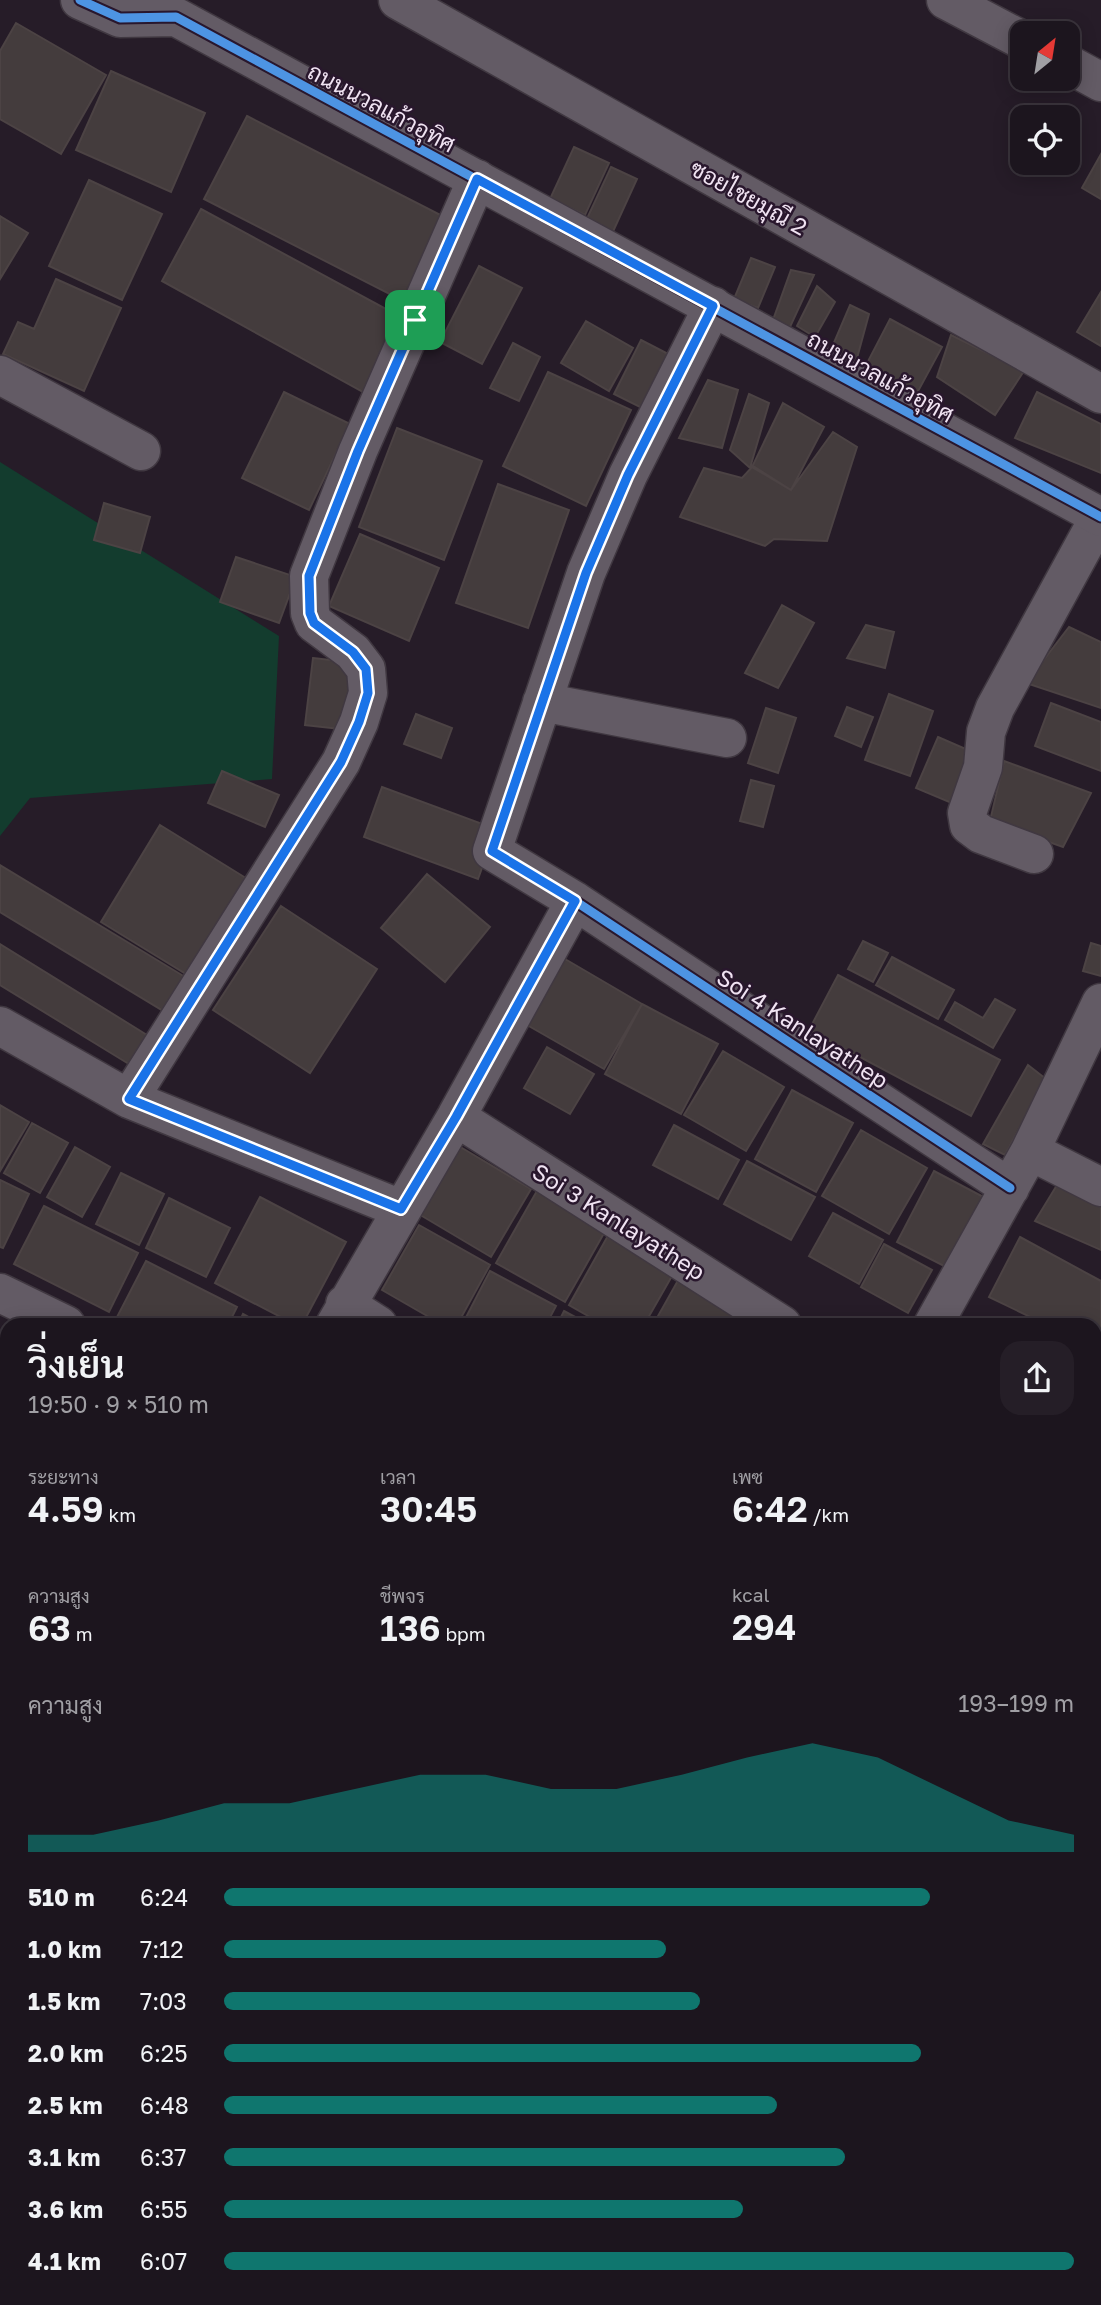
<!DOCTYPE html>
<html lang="th">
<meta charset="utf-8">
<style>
body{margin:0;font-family:"Golos Text",Sarabun,sans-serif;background:#251e27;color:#f1f3f6;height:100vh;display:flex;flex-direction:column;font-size:26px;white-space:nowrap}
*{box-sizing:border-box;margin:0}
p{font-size:23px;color:#a09fa4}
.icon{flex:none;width:38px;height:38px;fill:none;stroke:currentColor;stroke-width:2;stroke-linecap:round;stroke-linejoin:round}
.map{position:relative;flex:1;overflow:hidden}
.drawer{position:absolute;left:0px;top:1318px;width:1102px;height:989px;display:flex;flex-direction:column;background:#1c151e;border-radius:21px 21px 0 0;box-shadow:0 4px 18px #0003,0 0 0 2px #3a343c}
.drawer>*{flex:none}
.needle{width:46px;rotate:30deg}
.controls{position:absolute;left:1010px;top:21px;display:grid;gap:14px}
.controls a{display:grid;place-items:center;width:70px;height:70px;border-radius:14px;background:#1c151e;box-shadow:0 4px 18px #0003,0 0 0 2px #3a343c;font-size:35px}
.pin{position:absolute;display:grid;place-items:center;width:60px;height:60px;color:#fff;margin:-30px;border-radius:14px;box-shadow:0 4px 10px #0006}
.round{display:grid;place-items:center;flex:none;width:74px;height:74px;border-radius:21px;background:#251e27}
.head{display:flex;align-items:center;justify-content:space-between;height:119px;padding:0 28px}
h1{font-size:38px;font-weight:600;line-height:52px}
.stats{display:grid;grid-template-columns:repeat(3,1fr);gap:10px;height:119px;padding:7px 28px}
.stats div{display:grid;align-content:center}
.stats b{font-size:35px;font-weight:600}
.stats small{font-size:19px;font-weight:400}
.stats p{font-size:19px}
.chart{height:196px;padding:14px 28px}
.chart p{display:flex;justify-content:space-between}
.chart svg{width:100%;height:126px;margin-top:7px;fill:#0f766e;opacity:.7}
ul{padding:0 28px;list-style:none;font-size:23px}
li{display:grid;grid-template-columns:112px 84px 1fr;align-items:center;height:52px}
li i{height:18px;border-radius:9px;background:#0f766e}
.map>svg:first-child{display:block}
.green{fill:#133c2e}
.building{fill:#443c3d;stroke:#4c4344;stroke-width:2}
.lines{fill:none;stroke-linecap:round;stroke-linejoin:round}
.minor-casing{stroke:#403841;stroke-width:41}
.tertiary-casing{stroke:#403841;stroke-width:41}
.minor{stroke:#635b65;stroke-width:38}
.tertiary{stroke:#635b65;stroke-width:38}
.cycleway-casing{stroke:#29172d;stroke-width:13}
.cycleway{stroke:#4d94e3;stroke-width:9}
.route-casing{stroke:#fff;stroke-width:14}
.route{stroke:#1a73e8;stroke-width:9}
.labels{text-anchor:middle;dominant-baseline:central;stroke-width:5;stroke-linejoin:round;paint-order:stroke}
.street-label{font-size:23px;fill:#f0e3f2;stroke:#29172d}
</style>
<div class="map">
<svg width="1101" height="2305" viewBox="0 0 1101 2305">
<rect width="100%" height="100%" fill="#261c28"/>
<path class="green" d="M0 462 279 636 272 779 30 798 0 836Z"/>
<path class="building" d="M16 23 106 75 61 154 0 119V51Z
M111 71 205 113 171 192 76 150Z
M247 116 456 223 413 306 204 199Z
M574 147 609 163 585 215 550 199Z
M1101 154V199L1082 188Z
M611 167 637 179 611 236 584 225Z
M89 180 162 214 122 300 49 266Z
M201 209 410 322 370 396 162 281Z
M0 216 28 233 0 279Z
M751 258 775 267 758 308 734 299Z
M479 266 522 288 482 364 440 342Z
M791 270 814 275 790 327 773 320Z
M56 279 121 308 84 391 3 354 18 322 34 329Z
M817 286 835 302 815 337 797 326Z
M1101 292V346L1077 332Z
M850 305 869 314 856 362 830 352Z
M890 319 942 347 916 395 865 367Z
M586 321 633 348 609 391 561 363Z
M951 335 1024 371 995 415 937 377Z
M641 340 674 357 646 410 614 394Z
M513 343 540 357 519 401 490 388Z
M548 372 631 410 586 506 503 466Z
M708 380 738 390 722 448 679 438Z
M284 392 350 424 309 510 242 478Z
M1037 392 1101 424V473L1015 438Z
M749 394 769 403 750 468 730 450Z
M783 403 824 427 791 490 752 467Z
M397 428 482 461 444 560 359 527Z
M833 432 857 447 827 541 774 539 765 546 680 517 704 468 742 478 753 466 791 490Z
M498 484 569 510 528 628 456 603Z
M104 503 150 517 140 553 94 540Z
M360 534 439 568 409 641 329 606Z
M236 557 296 577 279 623 220 602Z
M782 605 814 623 778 688 745 673Z
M866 625 894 632 885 668 847 658Z
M1069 627 1101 642V708L1026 683Z
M313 658 356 663 349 730 305 725Z
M889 694 933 711 910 776 865 760Z
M1051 703 1101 722V771L1035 746Z
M847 707 873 717 861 747 835 736Z
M766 708 796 718 778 773 748 763Z
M416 714 452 728 441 758 404 744Z
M938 737 975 753 954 804 916 788Z
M1004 761 1091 793 1063 847 990 821Z
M222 771 279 795 265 827 208 803Z
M751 780 774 786 763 827 740 821Z
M382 787 496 829 478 879 364 837Z
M160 825 249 880 191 977 101 922Z
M0 865 190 980 170 1015 0 912Z
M427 874 490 927 445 982 381 928Z
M281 906 377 969 310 1073 213 1010Z
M863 941 888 953 873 982 848 969Z
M1091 943 1101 946V976L1083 971Z
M0 944 155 1040 137 1069 0 985Z
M892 957 954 990 938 1019 876 985Z
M565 959 642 1004 604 1069 527 1025Z
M838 975 1000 1060 971 1116 809 1030Z
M995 999 1015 1010 993 1048 945 1020 955 1002 983 1018Z
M642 1004 718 1044 681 1114 605 1074Z
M547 1047 594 1074 570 1114 524 1088Z
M723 1051 784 1087 746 1151 684 1115Z
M1028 1065 1046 1079 1005 1155 983 1144Z
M792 1090 853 1123 816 1192 755 1159Z
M0 1105 29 1122 0 1171Z
M32 1123 68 1143 40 1193 4 1173Z
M674 1125 739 1160 718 1199 653 1165Z
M861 1130 927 1168 889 1234 822 1196Z
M457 1145 531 1189 491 1257 417 1213Z
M75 1147 110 1167 82 1217 47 1197Z
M747 1161 815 1197 791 1240 724 1204Z
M934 1171 991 1201 954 1271 897 1242Z
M121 1173 164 1194 139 1245 96 1224Z
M0 1180 29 1194 3 1248 0 1247Z
M1057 1185 1101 1207V1250L1035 1221Z
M538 1189 607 1228 565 1302 496 1263Z
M260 1197 346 1242 302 1325H296L215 1283Z
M169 1198 230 1228 206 1277 146 1248Z
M44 1206 138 1253 109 1312 14 1264Z
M833 1213 883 1240 859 1284 809 1256Z
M419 1225 490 1265 457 1325H443L382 1290Z
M610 1232 676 1269 644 1325H604L569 1305Z
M1020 1237 1101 1281V1351L1096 1348V1325H1047L989 1297Z
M884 1244 932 1270 908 1313 861 1287Z
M146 1261 237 1307 228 1325H128L116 1319Z
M490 1271 556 1306 546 1325H462Z
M681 1275 769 1325H653Z
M564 1311 590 1325H557Z
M243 1314 263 1325H238Z
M1096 1379 1101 1382V1422L1096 1419Z
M1096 1430 1101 1433V1509L1096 1506Z
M1096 1569 1101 1572V1775L1096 1773Z
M0 1633H7V1667H0Z
M0 1766 7 1767V1791L0 1790Z
M0 1796H7V1849L0 1847Z
M0 2240 7 2242V2264L0 2261Z
M0 2278 7 2281V2300H63L72 2303V2305H0Z
M83 2300H167L165 2305H100Z
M257 2300H327L326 2305H256Z"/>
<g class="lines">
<defs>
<path id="minor" d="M398 0 1101 394
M946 0 1022 40
M1068 64 1101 82
M713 306 628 475 586 573 492 851 575 901 1010 1188
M0 375 141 451
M542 702 727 738
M1034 854 981 834 969 825 967 813 983 767 986 732 995 708 1100 516
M0 1026 129 1099 401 1209
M129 1099 341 762 359 722 368 693 366 669 353 652 314 623 310 613 309 576 358 451 477 179
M456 1117 782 1325
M1030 1151 1101 1187
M0 1293 66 1325
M345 1304 378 1325
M335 1325 456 1117 575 901
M933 1325 1030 1151 1101 1003
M1096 1534 1101 1537
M0 1718H7
M1096 1787 1101 1790
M1096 2072 1101 2076
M0 2128 7 2104
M201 2305 203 2300"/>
<path id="tertiary" d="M80 0 120 18 176 17 1101 517"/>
</defs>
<use href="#minor" class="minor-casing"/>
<use href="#tertiary" class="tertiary-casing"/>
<use href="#minor" class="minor"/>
<use href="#tertiary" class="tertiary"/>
<defs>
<path id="cycleway" d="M80 0 120 18 176 17 1101 517
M713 306 628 475 586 573 492 851 575 901 1010 1188"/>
</defs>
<use href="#cycleway" class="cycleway-casing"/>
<use href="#cycleway" class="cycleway"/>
</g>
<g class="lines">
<defs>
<path id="route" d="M477 179 713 306 628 475 586 573 492 851 575 901 456 1117 401 1209 129 1099 341 762 359 722 368 693 366 669 353 652 314 623 310 613 309 576 358 451Z"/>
</defs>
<use href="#route" class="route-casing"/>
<use href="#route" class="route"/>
</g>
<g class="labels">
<g class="street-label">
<text transform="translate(382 107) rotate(28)">ถนนนวลแก้วอุทิศ</text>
<text transform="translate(749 197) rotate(29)">ซอยไชยมุณี 2</text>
<text transform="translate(881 376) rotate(29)">ถนนนวลแก้วอุทิศ</text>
<text transform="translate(803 1028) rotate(33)">Soi 4 Kanlayathep</text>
<text transform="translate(619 1221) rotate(32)">Soi 3 Kanlayathep</text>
</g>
</g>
</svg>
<div class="controls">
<a><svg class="needle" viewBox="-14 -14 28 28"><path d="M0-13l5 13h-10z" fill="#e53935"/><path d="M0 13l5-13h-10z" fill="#a09fa4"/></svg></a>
<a><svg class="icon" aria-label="locate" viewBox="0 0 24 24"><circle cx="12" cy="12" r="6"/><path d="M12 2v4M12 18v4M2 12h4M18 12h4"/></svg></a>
</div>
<div class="pin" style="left:415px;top:320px;background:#1e9e55"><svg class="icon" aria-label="arrive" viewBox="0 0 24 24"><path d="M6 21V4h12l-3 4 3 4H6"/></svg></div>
<section class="drawer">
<div class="head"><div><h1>วิ่งเย็น</h1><p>19:50 · 9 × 510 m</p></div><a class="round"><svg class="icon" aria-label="share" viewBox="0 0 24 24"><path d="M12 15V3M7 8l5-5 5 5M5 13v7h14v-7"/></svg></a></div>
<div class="stats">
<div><p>ระยะทาง</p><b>4.59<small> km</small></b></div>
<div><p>เวลา</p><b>30:45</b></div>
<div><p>เพซ</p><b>6:42<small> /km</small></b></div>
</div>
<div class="stats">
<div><p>ความสูง</p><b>63<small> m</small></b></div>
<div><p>ชีพจร</p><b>136<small> bpm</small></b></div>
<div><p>kcal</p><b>294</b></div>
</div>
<div class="chart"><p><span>ความสูง</span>193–199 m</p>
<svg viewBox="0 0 160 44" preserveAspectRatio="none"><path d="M0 44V38L10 38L20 33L30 27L40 27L50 22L60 17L70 17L80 22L90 22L100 17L110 11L120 6L130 11L140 22L150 33L160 38V44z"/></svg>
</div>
<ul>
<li><b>510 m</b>6:24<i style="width:83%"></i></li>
<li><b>1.0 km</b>7:12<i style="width:52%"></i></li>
<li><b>1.5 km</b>7:03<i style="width:56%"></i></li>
<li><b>2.0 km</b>6:25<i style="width:82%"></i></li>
<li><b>2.5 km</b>6:48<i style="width:65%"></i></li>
<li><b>3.1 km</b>6:37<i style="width:73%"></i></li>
<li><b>3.6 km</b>6:55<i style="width:61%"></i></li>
<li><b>4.1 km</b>6:07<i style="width:100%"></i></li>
</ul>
</section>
</div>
